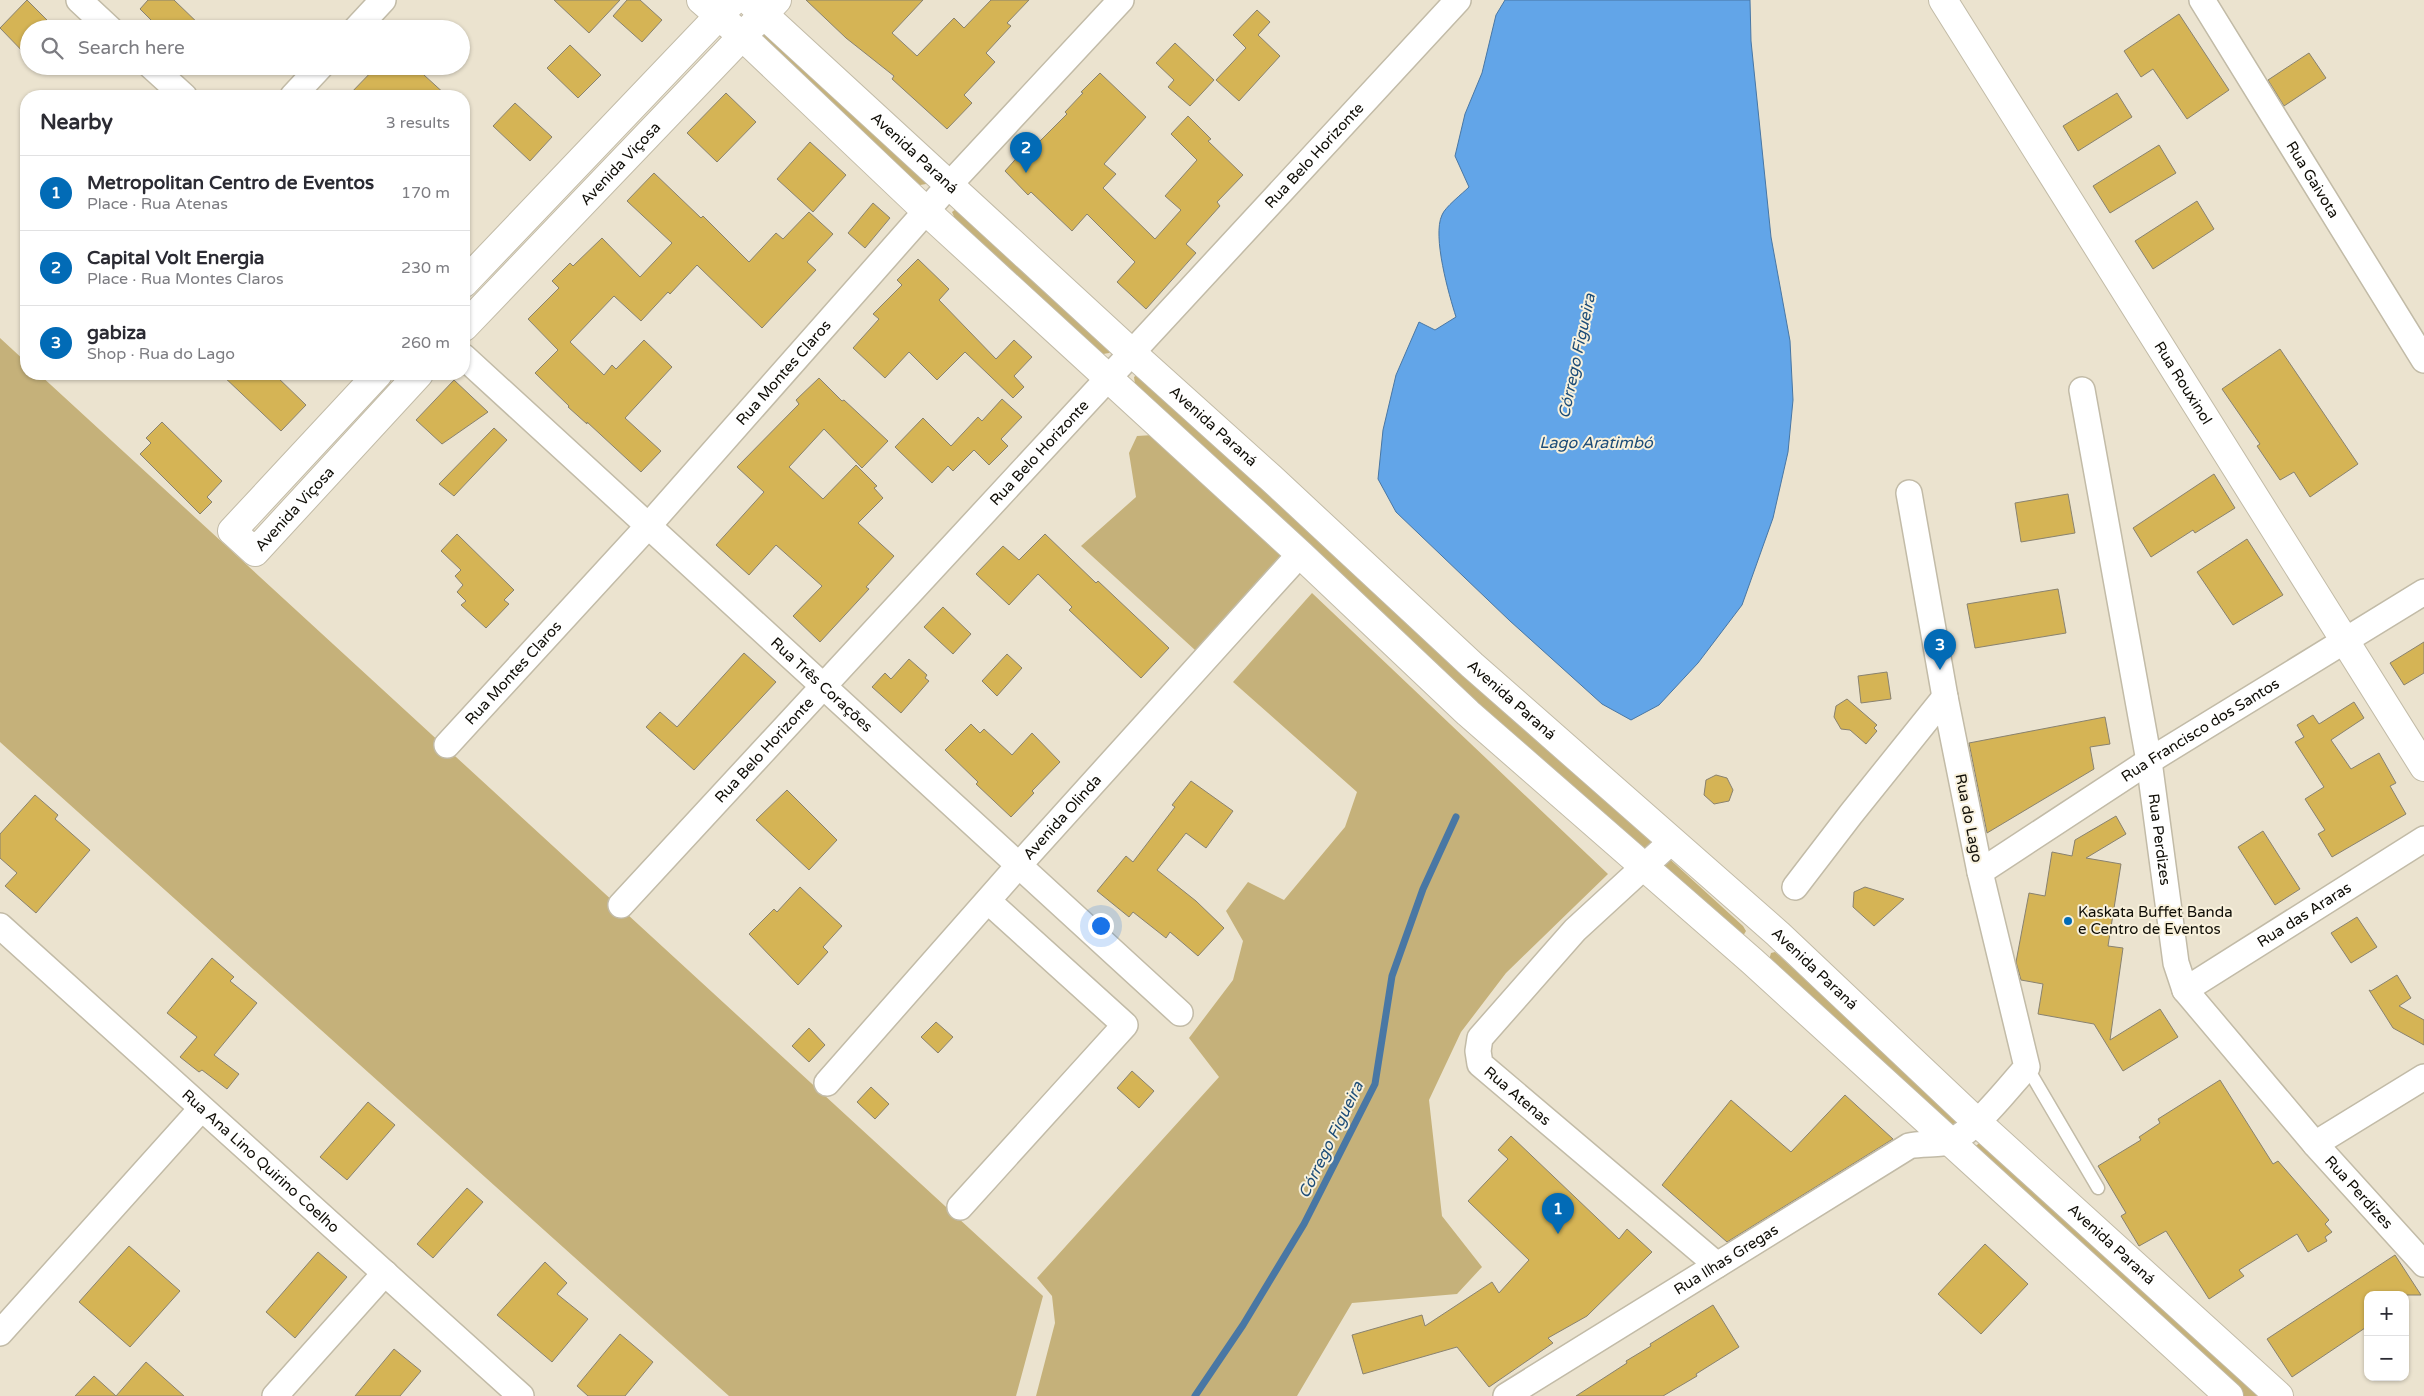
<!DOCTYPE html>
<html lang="en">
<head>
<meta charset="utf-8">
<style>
  body { margin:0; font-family:"Varela Round",sans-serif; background:#f7f7f7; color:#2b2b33 }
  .controls { position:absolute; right:15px; bottom:15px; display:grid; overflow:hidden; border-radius:10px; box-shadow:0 1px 4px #0004 }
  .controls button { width:45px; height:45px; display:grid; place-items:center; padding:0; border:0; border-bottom:1px solid #e1e1e2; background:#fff; color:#2b2b33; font:25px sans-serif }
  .you { position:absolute; left:1100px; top:925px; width:18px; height:18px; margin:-12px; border:4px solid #fff; border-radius:50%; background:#1a73e8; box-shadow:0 0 0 8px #1a73e833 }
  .badge { display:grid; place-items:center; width:32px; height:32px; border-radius:50%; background:#026bb6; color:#fff; font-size:16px; font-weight:700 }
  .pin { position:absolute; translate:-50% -41px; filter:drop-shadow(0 1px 2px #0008) }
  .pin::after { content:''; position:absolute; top:26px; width:18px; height:15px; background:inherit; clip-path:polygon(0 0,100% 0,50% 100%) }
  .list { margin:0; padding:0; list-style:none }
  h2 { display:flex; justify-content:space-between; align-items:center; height:65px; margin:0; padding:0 20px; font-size:21px }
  h2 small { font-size:16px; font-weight:400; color:#7c7c81 }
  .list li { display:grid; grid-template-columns:32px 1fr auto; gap:15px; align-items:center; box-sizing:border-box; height:75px; padding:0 20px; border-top:1px solid #e1e1e2 }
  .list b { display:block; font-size:19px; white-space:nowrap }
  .list p { margin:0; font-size:16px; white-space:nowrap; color:#7c7c81 }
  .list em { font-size:16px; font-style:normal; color:#7c7c81 }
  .icon { flex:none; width:28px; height:28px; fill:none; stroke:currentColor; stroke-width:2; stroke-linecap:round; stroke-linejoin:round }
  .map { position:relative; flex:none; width:2424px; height:1396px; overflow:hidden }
  .search { position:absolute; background:#fff; box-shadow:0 1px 4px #0004; left:20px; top:20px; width:450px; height:55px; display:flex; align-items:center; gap:12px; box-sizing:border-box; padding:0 18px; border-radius:28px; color:#7c7c81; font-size:19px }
  .panel { position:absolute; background:#fff; box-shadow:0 1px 4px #0004; left:20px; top:90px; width:450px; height:290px; border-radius:20px }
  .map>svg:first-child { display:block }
</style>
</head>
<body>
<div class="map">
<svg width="2424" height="1396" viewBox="0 0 2424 1396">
  <rect width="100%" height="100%" fill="#ebe3cf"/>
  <!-- green -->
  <path fill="#c5b17a" d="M 767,30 L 929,180 L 926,184 L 920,185 L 763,42 L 761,36 Z
    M 956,209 L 1113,349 L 1109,353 L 1103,354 L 955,219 L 952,212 Z
    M 0,338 L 26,362 L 26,374 L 39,374 L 1043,1296 L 1016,1396 L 729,1396 L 0,742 Z
    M 1138,374 L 1743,926 L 1746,931 L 1743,936 L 1737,937 L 1472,698 L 1135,384 L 1134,377 Z
    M 1153,435 L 1283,555 L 1195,650 L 1081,546 L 1136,497 L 1129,453 L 1137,436 Z
    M 1312,593 L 1608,874 L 1506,973 L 1461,1032 L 1429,1100 L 1442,1216 L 1482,1267 L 1457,1294 L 1352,1303 L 1297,1396 L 1036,1396 L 1055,1323 L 1052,1296 L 1037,1278 L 1219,1077 L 1189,1038 L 1233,980 L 1243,941 L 1226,911 L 1248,882 L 1284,900 L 1345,827 L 1357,792 L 1233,682 Z
    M 1775,952 L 1959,1120 L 1955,1130 L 1769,960 L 1771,953 Z
    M 1981,1142 L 1984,1144 L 2258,1396 L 2243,1396 L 1977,1153 L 1974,1147 Z"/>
  <!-- water -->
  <path fill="#62a5e8" stroke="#4977a4" d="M 1505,0 L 1750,0 L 1751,41 L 1771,237 L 1790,341 L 1793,400 L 1788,452 L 1773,518 L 1742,605 L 1698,663 L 1659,705 L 1631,720 L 1602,704 L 1510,621 L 1396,512 L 1378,479 L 1383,430 L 1396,375 L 1419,322 L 1435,330 L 1456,317 C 1449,295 1432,236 1442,215 C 1445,207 1462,194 1469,187 L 1455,156 L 1465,114 L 1482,73 L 1496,15 Z"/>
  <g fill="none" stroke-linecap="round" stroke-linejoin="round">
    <!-- stream -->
    <path stroke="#4977a4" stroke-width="7" d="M 1195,1396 L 1243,1325 L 1304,1224 L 1375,1084 L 1392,976 L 1423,889 L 1456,817"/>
  </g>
  <!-- building -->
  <path fill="#d5b455" stroke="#89826f" d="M 27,0 L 56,29 L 29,29 L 29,58 L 0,28 Z
    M 148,0 L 174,0 L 204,29 L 160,29 L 140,9 Z
    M 554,0 L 620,0 L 589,33 Z
    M 627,0 L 640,0 L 662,20 L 642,42 L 613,16 Z
    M 806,0 L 923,0 L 892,33 L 917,56 L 954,18 L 964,28 L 991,0 L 1029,0 L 1007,23 L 1011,26 L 986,53 L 995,62 L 964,95 L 972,103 L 947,129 L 892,79 L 894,76 L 846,38 Z
    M 1257,10 L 1270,22 L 1258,35 L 1280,56 L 1239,101 L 1216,80 L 1246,48 L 1233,35 Z
    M 2179,14 L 2229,90 L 2187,119 L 2153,69 L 2141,77 L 2124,51 Z
    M 1175,43 L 1214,80 L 1190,106 L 1168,87 L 1174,80 L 1156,63 Z
    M 570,45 L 601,75 L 578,98 L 547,68 Z
    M 2309,53 L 2326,78 L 2284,106 L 2268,80 Z
    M 377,66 L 433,66 L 424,75 L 447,96 L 348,96 Z
    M 1100,73 L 1146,117 L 1104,164 L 1116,174 L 1103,188 L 1155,239 L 1181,210 L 1165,196 L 1197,160 L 1171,134 L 1188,116 L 1211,139 L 1208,141 L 1243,175 L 1217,202 L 1220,206 L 1186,244 L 1196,253 L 1146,309 L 1117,282 L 1135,262 L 1087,214 L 1072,231 L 1031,192 L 1028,195 L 1005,171 L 1022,152 L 1025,156 L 1067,114 L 1065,112 L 1083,93 L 1081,92 Z
    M 726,93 L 756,122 L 717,162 L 687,133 Z
    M 2117,93 L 2132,117 L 2078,151 L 2063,126 Z
    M 515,103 L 552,137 L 530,161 L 493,126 Z
    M 810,142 L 846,175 L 813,212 L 777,179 Z
    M 2159,145 L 2176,173 L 2110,213 L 2093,186 Z
    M 654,173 L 701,218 L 703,216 L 749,262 L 776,233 L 783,239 L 809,212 L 833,234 L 807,262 L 816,270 L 762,328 L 697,265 L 670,294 L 668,292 L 641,321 L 614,296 L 570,342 L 604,375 L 612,365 L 616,369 L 644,340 L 672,367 L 625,418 L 661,451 L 641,472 L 587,422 L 587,424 L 568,407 L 569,406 L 535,373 L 558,350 L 528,319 L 559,288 L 552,281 L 570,263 L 573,266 L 602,238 L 640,277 L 672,243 L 627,201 Z
    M 2197,201 L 2214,229 L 2153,269 L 2135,241 Z
    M 873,203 L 890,218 L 865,248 L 848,233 Z
    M 918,259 L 949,289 L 939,300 L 996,359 L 1014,340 L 1032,357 L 1014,376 L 1024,387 L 1013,398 L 965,352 L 937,380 L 909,352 L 885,378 L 853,348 L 879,319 L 873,314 L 902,285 L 897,280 Z
    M 2280,349 L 2358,464 L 2310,497 L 2294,472 L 2280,480 L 2257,446 L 2260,444 L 2222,389 Z
    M 221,374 L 274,374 L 306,405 L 281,431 Z
    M 819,378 L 842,401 L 844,400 L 888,441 L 862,468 L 824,429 L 789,467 L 823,499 L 856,465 L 877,486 L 874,488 L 883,498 L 858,523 L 894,556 L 866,587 L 869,589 L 820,642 L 793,616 L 822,586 L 776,545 L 749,575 L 716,545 L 764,492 L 737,467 L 799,404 L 796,400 Z
    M 454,380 L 488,412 L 442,444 L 416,420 Z
    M 1002,399 L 1022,417 L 1001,439 L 1008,446 L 989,465 L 974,450 L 953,471 L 948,466 L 932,483 L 895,447 L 923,418 L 951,446 L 978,417 L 982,421 Z
    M 162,422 L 222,481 L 207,497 L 212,502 L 200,514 L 140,454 L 151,443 L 146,438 Z
    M 494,428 L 507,440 L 454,496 L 439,484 Z
    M 2214,474 L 2235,508 L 2195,533 L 2193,530 L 2151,557 L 2133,528 Z
    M 2068,494 L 2075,533 L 2021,542 L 2015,503 Z
    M 457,534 L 514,590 L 504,600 L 509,604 L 486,628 L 461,605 L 466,601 L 457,592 L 463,585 L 455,576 L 461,570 L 441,551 Z
    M 1045,534 L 1096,583 L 1098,581 L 1169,648 L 1141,678 L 1069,610 L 1072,607 L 1038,574 L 1009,605 L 976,574 L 1003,546 L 1019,560 Z
    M 2247,539 L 2283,595 L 2233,625 L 2197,572 Z
    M 2058,589 L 2066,633 L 1975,648 L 1967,604 Z
    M 943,607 L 971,634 L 953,654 L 924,627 Z
    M 2424,642 L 2424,673 L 2404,685 L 2390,663 Z
    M 744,653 L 776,682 L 694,770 L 646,727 L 660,712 L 677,727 Z
    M 1007,654 L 1022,668 L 997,696 L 982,681 Z
    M 909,659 L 927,675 L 925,678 L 929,681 L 901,713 L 872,687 L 885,673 L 891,679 Z
    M 1887,672 L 1891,699 L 1861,703 L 1858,676 Z
    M 1847,699 L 1877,725 L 1874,728 L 1877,731 L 1866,744 L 1850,730 L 1841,729 L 1834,717 L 1836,706 Z
    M 2354,702 L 2364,718 L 2331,740 L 2351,769 L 2379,753 L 2396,783 L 2390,786 L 2406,814 L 2332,857 L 2318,834 L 2325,830 L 2305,799 L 2324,787 L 2295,742 L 2304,737 L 2297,725 L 2313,715 L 2319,724 Z
    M 2105,717 L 2110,744 L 2090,747 L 2094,769 L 1987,833 L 1969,743 Z
    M 971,724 L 980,733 L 984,729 L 1012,755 L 1032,733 L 1060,762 L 1032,791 L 1034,793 L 1011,817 L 976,784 L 978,782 L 945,750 Z
    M 1716,775 L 1727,778 L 1733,790 L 1729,801 L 1714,804 L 1704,795 L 1706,780 Z
    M 1191,781 L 1233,811 L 1206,848 L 1186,833 L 1157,870 L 1196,901 L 1224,928 L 1198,956 L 1170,932 L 1166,938 L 1133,912 L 1129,917 L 1097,891 L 1126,856 L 1133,862 L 1175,807 L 1172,805 Z
    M 787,790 L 837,840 L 809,870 L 756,820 Z
    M 35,795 L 58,815 L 55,819 L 90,850 L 36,913 L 5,886 L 17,873 L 0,858 L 0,834 Z
    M 2116,816 L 2126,834 L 2086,858 L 2121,864 L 2108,946 L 2123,948 L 2110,1040 L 2160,1009 L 2178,1037 L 2123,1071 L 2094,1024 L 2038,1014 L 2043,984 L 2021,980 L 2016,962 L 2029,893 L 2045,896 L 2052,852 L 2072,856 L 2075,840 Z
    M 2263,831 L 2300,889 L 2275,905 L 2238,847 Z
    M 800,887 L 842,926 L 823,947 L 828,952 L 798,985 L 749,934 L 774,909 L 777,912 Z
    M 1865,887 L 1904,899 L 1874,926 L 1853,907 L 1854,892 Z
    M 2357,917 L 2377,947 L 2351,963 L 2331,933 Z
    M 212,958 L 234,977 L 230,981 L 257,1003 L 214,1055 L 239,1074 L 227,1089 L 202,1070 L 199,1072 L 180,1057 L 197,1037 L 167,1013 Z
    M 2397,975 L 2411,998 L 2399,1006 L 2424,1020 L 2424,1045 L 2393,1028 L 2369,990 L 2371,991 Z
    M 936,1022 L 953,1037 L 938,1053 L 921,1037 Z
    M 809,1028 L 825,1045 L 809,1062 L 792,1046 Z
    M 1132,1071 L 1154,1091 L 1139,1108 L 1117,1088 Z
    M 2220,1080 L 2273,1164 L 2278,1161 L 2329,1220 L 2325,1224 L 2332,1232 L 2325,1237 L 2327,1241 L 2308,1252 L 2297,1234 L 2239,1270 L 2244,1276 L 2209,1299 L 2166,1231 L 2139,1246 L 2121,1216 L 2126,1213 L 2098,1166 L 2141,1140 L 2139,1137 L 2160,1123 L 2158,1119 Z
    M 871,1087 L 889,1104 L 875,1119 L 857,1102 Z
    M 1845,1095 L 1893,1139 L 1727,1242 L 1662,1185 L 1731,1100 L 1791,1152 Z
    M 368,1102 L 395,1125 L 347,1180 L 320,1157 Z
    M 1511,1136 L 1619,1239 L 1627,1229 L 1652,1252 L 1587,1316 L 1548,1338 L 1553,1343 L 1489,1387 L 1457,1347 L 1363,1374 L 1352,1335 L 1422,1315 L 1425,1326 L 1492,1282 L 1499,1293 L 1529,1260 L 1468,1201 L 1508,1159 L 1498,1150 Z
    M 467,1188 L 483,1202 L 433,1258 L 417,1244 Z
    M 1985,1244 L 2028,1284 L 1981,1334 L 1938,1294 Z
    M 129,1246 L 180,1291 L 130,1347 L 79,1302 Z
    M 318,1252 L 347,1277 L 295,1338 L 266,1312 Z
    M 2395,1255 L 2421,1295 L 2368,1295 L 2368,1326 L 2292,1377 L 2267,1339 Z
    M 545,1262 L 567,1283 L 557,1294 L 588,1319 L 552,1362 L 497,1315 Z
    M 1713,1305 L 1739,1347 L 1696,1374 L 1697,1376 L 1663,1396 L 1576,1396 L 1627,1363 L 1626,1361 L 1651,1346 L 1650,1344 Z
    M 620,1334 L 653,1362 L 625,1396 L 588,1396 L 577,1386 Z
    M 394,1349 L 421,1371 L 400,1396 L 355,1396 Z
    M 146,1362 L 184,1396 L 75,1396 L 94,1376 L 116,1396 Z"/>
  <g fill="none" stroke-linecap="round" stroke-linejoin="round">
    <!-- lane casing -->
    <g stroke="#c2bba7" stroke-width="15">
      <path id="lane" d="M 2027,1067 L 2098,1188"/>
    </g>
    <!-- street casing -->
    <g stroke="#c2bba7" stroke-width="28">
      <g id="street">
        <path d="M 79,0 L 110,29"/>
        <path id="s1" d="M 2202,0 L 2424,360"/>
        <path d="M 356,29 L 383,0"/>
        <path d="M 151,66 L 184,96"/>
        <path d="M 293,96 L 321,66"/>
        <path id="s2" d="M 464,357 L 1180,1013"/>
        <path id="s3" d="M 2082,390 L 2149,761 L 2176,963 L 2185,990 L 2315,1144 L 2424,1264"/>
        <path id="s4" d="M 447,745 L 649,525 L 950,184 L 1121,0"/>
        <path id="s5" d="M 1672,841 L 1575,930 L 1480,1038 L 1478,1051 L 1480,1064 L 1717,1265"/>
        <path id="s6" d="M 1980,872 L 2149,761 L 2424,592"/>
        <path d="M 1795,887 L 1851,814 L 1945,697"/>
        <path id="s7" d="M 621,905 L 1458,0"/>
        <path id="s8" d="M 0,926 L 521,1396"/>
        <path id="s9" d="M 2185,990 L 2424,839"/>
        <path id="s10" d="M 827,1083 L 1019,865 L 1300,554"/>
        <path d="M 2315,1144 L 2424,1077"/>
        <path d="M 960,1207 L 1125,1025 L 988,901"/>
        <path d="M 0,1333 L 201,1109"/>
        <path d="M 275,1396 L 385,1273"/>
        <path id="s11" d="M 1506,1396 L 1909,1146 C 1920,1143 1944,1145 1951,1141 C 1976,1130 2008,1088 2027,1067 L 1980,872 L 1945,697 L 1909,493"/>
      </g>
    </g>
    <!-- secondary casing -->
    <g stroke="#c2bba7" stroke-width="30">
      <g id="secondary">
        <path d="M 701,0 L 743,37 L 926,211 L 1300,554 L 1468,713 L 1752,961 L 2229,1396"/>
        <path id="s12" d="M 748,0 L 1131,352 L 1271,478 L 1472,665 L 1778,934 L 1977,1122 L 2279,1396"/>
        <path id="s13" d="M 1943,0 L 2424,767"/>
        <path d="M 464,283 L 731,3"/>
        <path id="s14" d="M 464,327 L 777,0"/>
        <path id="s15" d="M 378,374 L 232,531 L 255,552 L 419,374"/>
      </g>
    </g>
    <!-- lane -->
    <use href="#lane" stroke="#fff" stroke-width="12"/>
    <!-- street -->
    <use href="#street" stroke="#fff" stroke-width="25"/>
    <!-- secondary -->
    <use href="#secondary" stroke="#fff" stroke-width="28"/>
  </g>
  <!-- markers -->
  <circle fill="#026bb6" stroke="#f8f1dc" stroke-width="2" cx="2068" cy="921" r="5"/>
  <g text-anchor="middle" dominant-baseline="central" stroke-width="4" stroke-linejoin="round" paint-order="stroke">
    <!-- street labels -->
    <g font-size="15" fill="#0f0d06" stroke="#f8f1dc">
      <text stroke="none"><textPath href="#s12" startOffset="226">Avenida Paraná</textPath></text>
      <text stroke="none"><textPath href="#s7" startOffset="1021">Rua Belo Horizonte</textPath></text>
      <text stroke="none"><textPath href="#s14" startOffset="226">Avenida Viçosa</textPath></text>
      <text stroke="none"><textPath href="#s1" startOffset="211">Rua Gaivota</textPath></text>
      <text stroke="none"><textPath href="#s4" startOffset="502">Rua Montes Claros</textPath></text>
      <text stroke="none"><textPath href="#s13" startOffset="452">Rua Rouxinol</textPath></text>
      <text stroke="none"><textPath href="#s12" startOffset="631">Avenida Paraná</textPath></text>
      <text stroke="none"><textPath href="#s7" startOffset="616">Rua Belo Horizonte</textPath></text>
      <text stroke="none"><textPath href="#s15" startOffset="304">Avenida Viçosa</textPath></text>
      <text stroke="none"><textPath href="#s4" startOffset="98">Rua Montes Claros</textPath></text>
      <text stroke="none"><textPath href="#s2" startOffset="485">Rua Três Corações</textPath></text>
      <text stroke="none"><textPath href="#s12" startOffset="1036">Avenida Paraná</textPath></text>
      <text stroke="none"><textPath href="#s6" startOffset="262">Rua Francisco dos Santos</textPath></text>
      <text stroke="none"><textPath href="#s7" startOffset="211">Rua Belo Horizonte</textPath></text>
      <text stroke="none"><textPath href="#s10" startOffset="355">Avenida Olinda</textPath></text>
      <text transform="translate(1969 818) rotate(79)">Rua do Lago</text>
      <text stroke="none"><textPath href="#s3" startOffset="456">Rua Perdizes</textPath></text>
      <text stroke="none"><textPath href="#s9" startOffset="141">Rua das Araras</textPath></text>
      <text stroke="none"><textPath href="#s12" startOffset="1441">Avenida Paraná</textPath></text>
      <text stroke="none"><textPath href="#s5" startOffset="351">Rua Atenas</textPath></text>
      <text stroke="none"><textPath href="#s8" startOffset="351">Rua Ana Lino Quirino Coelho</textPath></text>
      <text stroke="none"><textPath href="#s3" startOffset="876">Rua Perdizes</textPath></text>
      <text stroke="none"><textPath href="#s12" startOffset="1846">Avenida Paraná</textPath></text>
      <text stroke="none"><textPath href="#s11" startOffset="259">Rua Ilhas Gregas</textPath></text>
    </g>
    <!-- poi labels -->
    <g font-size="15" fill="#0f0d06" stroke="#f8f1dc" text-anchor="start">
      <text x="2078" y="912">Kaskata Buffet Banda<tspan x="2078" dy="17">e Centro de Eventos</tspan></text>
    </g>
    <!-- water labels -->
    <g font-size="16" font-style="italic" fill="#1c4c77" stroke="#f8f1dc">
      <text transform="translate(1577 356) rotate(-78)">Córrego Figueira</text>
      <text x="1596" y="443">Lago Aratimbó</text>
      <text transform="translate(1331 1140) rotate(-64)">Córrego Figueira</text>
    </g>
  </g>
</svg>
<div class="controls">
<button>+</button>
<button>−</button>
</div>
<div class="you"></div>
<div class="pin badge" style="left:1558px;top:1234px">1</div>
<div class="pin badge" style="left:1026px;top:173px">2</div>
<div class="pin badge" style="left:1940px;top:670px">3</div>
<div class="search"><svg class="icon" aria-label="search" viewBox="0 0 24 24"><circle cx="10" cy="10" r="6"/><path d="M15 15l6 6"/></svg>Search here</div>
<section class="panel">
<h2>Nearby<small>3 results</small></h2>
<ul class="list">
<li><span class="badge">1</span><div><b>Metropolitan Centro de Eventos</b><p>Place · Rua Atenas</p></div><em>170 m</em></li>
<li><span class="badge">2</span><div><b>Capital Volt Energia</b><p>Place · Rua Montes Claros</p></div><em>230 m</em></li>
<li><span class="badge">3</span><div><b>gabiza</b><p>Shop · Rua do Lago</p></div><em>260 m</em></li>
</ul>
</section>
</div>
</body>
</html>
